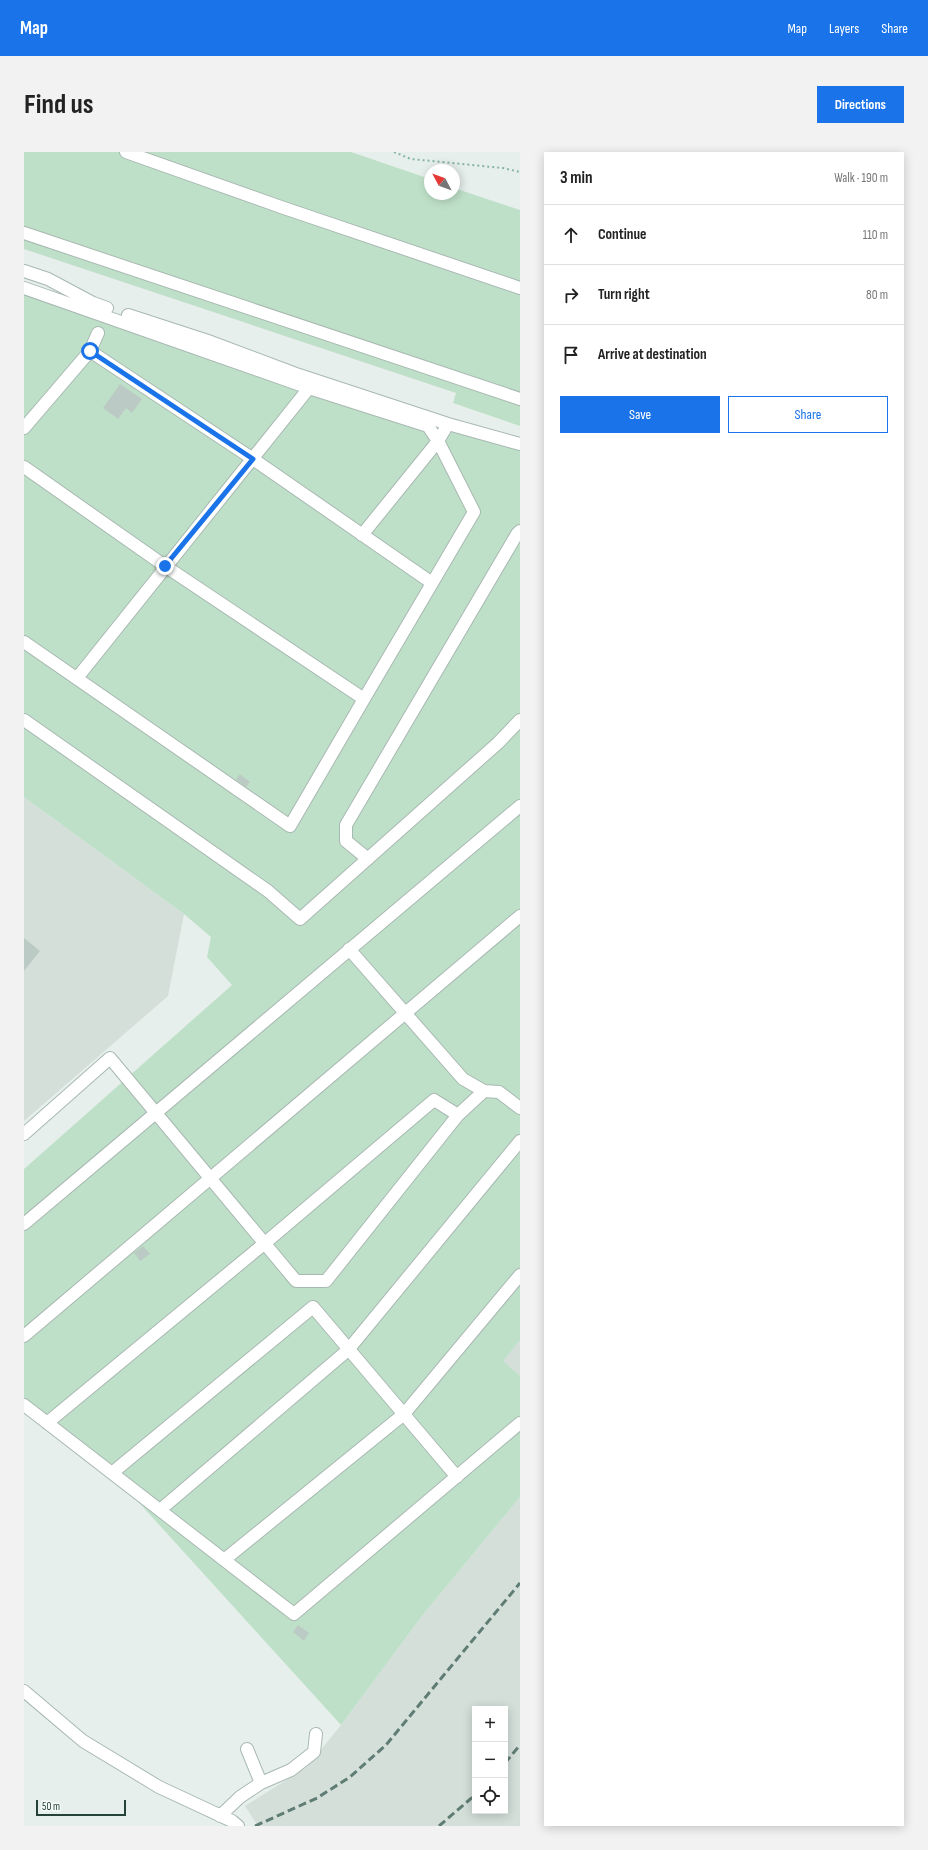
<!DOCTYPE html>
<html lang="en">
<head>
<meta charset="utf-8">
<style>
  body { margin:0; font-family:"Sofia Sans Condensed",sans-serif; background:#f2f2f2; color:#222 }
  .controls { position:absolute; right:12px; bottom:12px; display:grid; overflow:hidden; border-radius:0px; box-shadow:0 2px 10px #0003 }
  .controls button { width:36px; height:36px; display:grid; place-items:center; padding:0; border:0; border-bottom:1px solid #e0e0e0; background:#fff; color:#222; font:20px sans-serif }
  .compass { position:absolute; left:400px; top:12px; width:36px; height:36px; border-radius:50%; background:#fff; box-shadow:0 2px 10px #0003; rotate:311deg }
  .scale { position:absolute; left:12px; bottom:10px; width:90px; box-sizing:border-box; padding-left:4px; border:2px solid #24423a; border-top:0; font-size:11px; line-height:14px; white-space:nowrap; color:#24423a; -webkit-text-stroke:3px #f7fbf9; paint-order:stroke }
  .stop { position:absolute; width:12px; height:12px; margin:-9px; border:3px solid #1a73e8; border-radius:50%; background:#fff }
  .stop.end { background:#1a73e8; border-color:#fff; box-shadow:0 1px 4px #0008 }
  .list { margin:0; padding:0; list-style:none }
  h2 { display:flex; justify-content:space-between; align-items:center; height:52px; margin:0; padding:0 16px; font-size:17px }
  h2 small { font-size:13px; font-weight:400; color:#767676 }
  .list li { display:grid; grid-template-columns:26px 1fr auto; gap:12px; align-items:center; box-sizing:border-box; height:60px; padding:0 16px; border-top:1px solid #e0e0e0 }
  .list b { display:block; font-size:15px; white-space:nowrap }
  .list em { font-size:13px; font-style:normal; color:#767676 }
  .actions { display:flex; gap:8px; padding:12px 16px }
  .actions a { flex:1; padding:9px 0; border:1px solid #1a73e8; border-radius:0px; text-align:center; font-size:14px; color:#1a73e8 }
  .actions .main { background:#1a73e8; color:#fff }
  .icon { flex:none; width:22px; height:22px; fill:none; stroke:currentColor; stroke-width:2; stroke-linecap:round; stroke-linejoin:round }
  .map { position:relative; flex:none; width:496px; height:1674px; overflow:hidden; border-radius:0px }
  header { display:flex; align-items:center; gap:24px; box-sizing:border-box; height:56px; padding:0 20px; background:#1a73e8; color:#fff }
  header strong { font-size:19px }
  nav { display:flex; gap:22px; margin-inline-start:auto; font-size:14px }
  .intro { display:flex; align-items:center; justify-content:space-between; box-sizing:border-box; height:96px; padding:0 24px }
  h1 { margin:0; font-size:28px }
  .button { padding:10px 18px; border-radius:0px; background:#1a73e8; color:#fff; font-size:14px; font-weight:700 }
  main { display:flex; gap:24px; padding:0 24px }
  aside { flex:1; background:#fff; border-radius:0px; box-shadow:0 2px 10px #0003 }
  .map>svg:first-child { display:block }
</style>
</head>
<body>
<header>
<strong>Map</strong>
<nav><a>Map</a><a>Layers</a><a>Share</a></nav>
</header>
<div class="intro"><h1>Find us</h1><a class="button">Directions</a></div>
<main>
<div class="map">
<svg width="496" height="1674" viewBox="0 0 496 1674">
  <rect width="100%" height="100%" fill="#e6efeb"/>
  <!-- built -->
  <path fill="#d4dfda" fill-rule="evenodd" d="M 0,645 L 160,762 L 144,844 L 0,969 Z
    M 496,1188 L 496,1224 L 478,1209 Z
    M 496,1345 L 496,1674 L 234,1674 L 221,1654 L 283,1615 L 317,1573 L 398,1464 ZM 451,1557 L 481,1557 L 481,1659 L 451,1659 Z"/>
  <!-- green -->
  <path fill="#bfe0c8" d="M 0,0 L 327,0 L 406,27 L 406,42 L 430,42 L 430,36 L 496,58 L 496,274 L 429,251 L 432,241 L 0,97 Z
    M 0,131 L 496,297 L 496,1188 L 479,1209 L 496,1224 L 496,1345 L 398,1464 L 317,1573 L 109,1344 L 0,1259 L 0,1017 L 208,833 L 183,805 L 187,785 L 160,762 L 0,645 Z"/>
  <!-- building -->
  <path fill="#bbcac4" d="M 96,232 L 118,247 L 108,261 L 102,256 L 94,267 L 79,256 Z
    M 216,622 L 226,630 L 222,635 L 212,627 Z
    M 0,786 L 16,799 L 0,819 Z
    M 119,1094 L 126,1102 L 116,1109 L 110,1101 Z
    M 274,1473 L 285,1481 L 280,1489 L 269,1480 Z"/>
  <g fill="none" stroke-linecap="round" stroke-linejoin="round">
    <!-- minor casing -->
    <g stroke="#a8b8b2" stroke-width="14">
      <path id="minor" d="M 102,0 L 257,55 L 496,136
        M 0,81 L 496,247
        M 0,119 L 24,127 L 69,151 L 83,156
        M 0,136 L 285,236 L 404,274 L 414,289 L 338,383
        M 104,163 L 187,190 L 275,223 L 424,272 L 496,292
        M 66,199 L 229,307 L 408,431
        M 0,276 L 66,199 L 74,181
        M 0,315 L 141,414 L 340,547 L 450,360 L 414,289 L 424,272
        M 0,490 L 266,674 L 340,547
        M 53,526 L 285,236
        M 0,568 L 244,739 L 276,767 L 474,591 L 496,568
        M 344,707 L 322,689 L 322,673 L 493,382 L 496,379
        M 325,797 L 439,927 L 460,939
        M 0,982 L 86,906 L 272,1129 L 302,1129 L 434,963 L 460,939 L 475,940 L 496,956
        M 0,1072 L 496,654
        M 0,1184 L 496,764
        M 0,1253 L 270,1462 L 496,1271
        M 23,1271 L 241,1091 L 410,948 L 434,963
        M 88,1321 L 289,1155 L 433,1325
        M 136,1358 L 324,1198 L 496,989
        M 200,1408 L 380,1262 L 496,1123
        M 0,1539 L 59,1589 L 135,1635 L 208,1669 L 214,1674
        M 223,1597 L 237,1631
        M 196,1664 L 216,1645 L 237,1631 L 267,1618 L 290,1600 L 292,1582"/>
    </g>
    <!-- path -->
    <path stroke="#86b3a5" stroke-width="2" stroke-dasharray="2 3" stroke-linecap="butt" d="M 370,0 L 387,7 L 479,16 L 496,20"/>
    <!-- minor -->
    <use href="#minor" stroke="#fff" stroke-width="12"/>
    <!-- rail -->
    <path stroke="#5f7d75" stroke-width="3" stroke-dasharray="8 4" stroke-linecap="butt" d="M 481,1611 L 496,1593
      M 231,1674 L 293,1646 L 326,1625 L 362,1593 L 496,1431
      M 415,1674 L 451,1643"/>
  </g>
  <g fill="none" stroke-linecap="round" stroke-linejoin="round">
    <!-- route -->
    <path stroke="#1a73e8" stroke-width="5" d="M 66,199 L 229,307 L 141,414"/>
  </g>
</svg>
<div class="controls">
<button>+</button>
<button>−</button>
<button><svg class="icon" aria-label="locate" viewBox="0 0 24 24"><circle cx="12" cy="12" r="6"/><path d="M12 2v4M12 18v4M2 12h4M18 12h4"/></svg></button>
</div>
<svg class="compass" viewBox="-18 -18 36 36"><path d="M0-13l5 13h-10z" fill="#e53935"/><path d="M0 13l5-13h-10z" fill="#767676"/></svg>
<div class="scale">50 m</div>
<div class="stop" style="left:66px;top:199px"></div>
<div class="stop end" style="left:141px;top:414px"></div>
</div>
<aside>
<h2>3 min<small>Walk · 190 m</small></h2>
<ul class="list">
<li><svg class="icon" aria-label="ahead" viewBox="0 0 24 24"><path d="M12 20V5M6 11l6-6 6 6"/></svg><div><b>Continue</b></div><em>110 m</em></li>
<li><svg class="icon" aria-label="right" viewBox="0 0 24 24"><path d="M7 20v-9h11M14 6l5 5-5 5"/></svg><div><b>Turn right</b></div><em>80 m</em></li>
<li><svg class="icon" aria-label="arrive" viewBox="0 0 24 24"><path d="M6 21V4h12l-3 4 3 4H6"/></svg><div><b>Arrive at destination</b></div></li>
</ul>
<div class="actions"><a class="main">Save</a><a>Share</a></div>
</aside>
</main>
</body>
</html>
